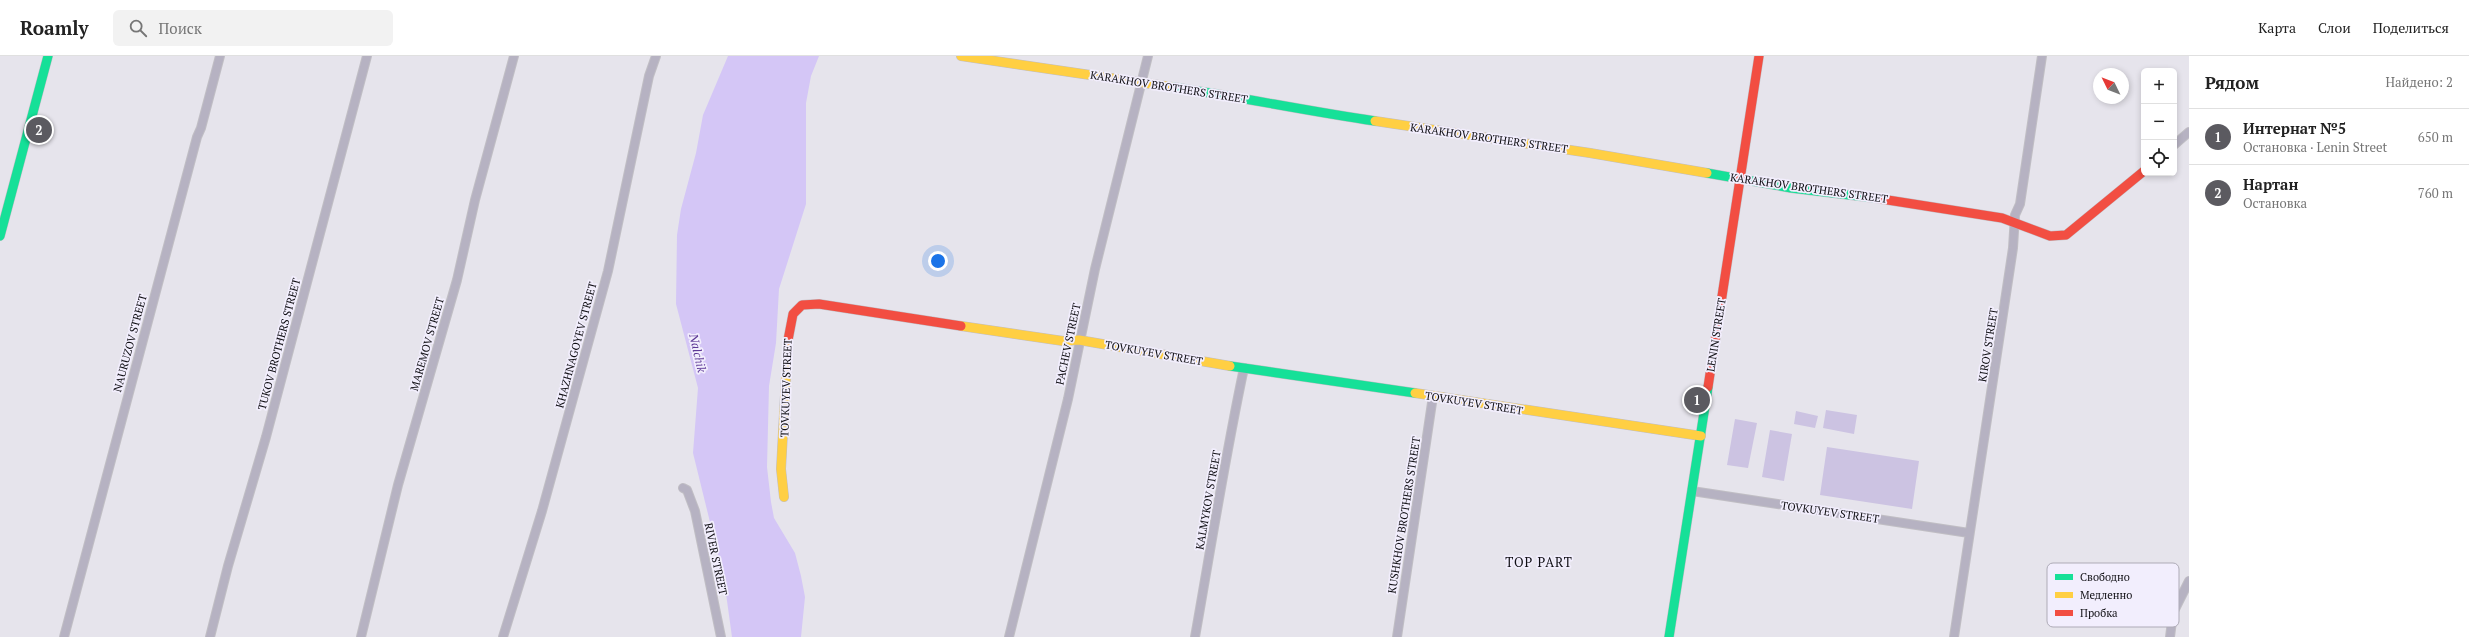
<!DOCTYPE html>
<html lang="ru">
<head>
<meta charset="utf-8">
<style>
  body { margin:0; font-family:"PT Serif",serif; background:#f2f2f2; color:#222 }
  .controls { position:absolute; right:12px; top:12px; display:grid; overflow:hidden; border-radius:6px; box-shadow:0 2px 6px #0003 }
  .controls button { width:36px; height:36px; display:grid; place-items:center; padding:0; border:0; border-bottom:1px solid #e0e0e0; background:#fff; color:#222; font:20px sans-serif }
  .compass { position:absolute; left:2093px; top:12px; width:36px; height:36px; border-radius:50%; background:#fff; box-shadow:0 2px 6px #0003; rotate:313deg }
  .you { position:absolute; left:938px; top:205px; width:14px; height:14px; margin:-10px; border:3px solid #fff; border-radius:50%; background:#1a73e8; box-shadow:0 0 0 6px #1a73e833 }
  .badge { display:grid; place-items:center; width:26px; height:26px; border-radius:50%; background:#5b5a60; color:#fff; font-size:13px; font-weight:700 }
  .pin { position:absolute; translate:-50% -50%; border:2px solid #fff; box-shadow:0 1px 4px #0006 }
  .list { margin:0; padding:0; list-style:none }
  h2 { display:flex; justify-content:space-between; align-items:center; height:52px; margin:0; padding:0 16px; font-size:17px }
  h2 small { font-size:13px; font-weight:400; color:#767676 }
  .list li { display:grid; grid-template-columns:26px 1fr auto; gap:12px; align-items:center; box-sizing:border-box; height:56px; padding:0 16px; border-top:1px solid #e0e0e0 }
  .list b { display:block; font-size:15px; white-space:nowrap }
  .list p { margin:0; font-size:13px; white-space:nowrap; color:#767676 }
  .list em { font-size:13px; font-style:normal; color:#767676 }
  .icon { flex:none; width:22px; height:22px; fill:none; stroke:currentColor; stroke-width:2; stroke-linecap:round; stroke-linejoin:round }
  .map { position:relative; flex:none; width:2189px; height:581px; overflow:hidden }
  header { display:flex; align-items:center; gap:24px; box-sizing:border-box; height:56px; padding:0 20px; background:#fff; border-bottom:1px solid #e0e0e0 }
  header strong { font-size:19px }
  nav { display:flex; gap:22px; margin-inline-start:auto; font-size:14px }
  .search { width:280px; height:36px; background:#f2f2f2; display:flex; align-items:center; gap:10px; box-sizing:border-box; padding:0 14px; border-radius:6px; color:#767676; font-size:15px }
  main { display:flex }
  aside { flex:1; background:#fff }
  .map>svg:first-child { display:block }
</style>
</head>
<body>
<header>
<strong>Roamly</strong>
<div class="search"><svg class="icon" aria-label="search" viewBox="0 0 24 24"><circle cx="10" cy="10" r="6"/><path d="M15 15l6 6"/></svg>Поиск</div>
<nav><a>Карта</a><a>Слои</a><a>Поделиться</a></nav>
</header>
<main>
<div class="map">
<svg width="2189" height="581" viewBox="0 0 2189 581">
  <rect width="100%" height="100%" fill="#e6e4ec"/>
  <!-- green -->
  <path fill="#ccc3e2" d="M 1826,354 L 1857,359 L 1854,378 L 1823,372 Z
    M 1796,355 L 1818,360 L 1815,372 L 1794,368 Z
    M 1735,363 L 1757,367 L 1748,412 L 1727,409 Z
    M 1770,374 L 1792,378 L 1784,425 L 1762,421 Z
    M 1827,391 L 1919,405 L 1912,453 L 1820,439 Z"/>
  <!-- water -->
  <path fill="#d4c6f6" d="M 728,0 L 819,0 L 811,20 L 806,47 L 806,148 L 779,233 L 776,287 L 769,330 L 767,411 L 771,446 L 774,462 L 795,497 L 801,520 L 805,541 L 801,581 L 732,581 L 724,523 L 693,397 L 698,332 L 676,248 L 677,179 L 681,153 L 696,97 L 703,59 Z"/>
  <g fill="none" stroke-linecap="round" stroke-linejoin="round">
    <!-- street casing -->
    <g stroke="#c0bec4" stroke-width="10">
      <path id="street" d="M 2174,89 L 2189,76
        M 683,432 L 687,434 L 695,455 L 721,581
        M 1692,435 L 1969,477
        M 64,581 L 197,81 L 201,72 L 220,0
        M 210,581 L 228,510 L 266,381 L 367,0
        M 361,581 L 398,429 L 457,224 L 475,144 L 514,0
        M 503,581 L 542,455 L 608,215 L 649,20 L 656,0
        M 1009,581 L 1068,343 L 1095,213 L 1148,0
        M 1195,581 C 1211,491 1225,401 1244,312
        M 1397,581 L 1433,340
        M 1954,581 L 2013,192 L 2015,159 L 2020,148 L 2042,0
        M 2170,581 L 2173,557 L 2189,525"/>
    </g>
    <!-- fast casing -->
    <g stroke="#c0bec4" stroke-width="10">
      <path id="fast" d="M 1172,31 C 1240,41 1307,55 1375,65
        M 1707,117 L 1791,132 L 1875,142
        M 0,180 L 48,0
        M 1230,310 L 1415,337
        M 1669,581 L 1708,331"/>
    </g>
    <!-- slow casing -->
    <g stroke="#c0bec4" stroke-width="10">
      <path id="slow" d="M 961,0 L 1172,31
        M 1375,65 L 1590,97 L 1707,117
        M 961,270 L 1063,285 L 1079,284 L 1230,310
        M 1415,337 L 1701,380
        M 784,441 L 781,413 L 788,284"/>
    </g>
    <!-- jam casing -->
    <g stroke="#c0bec4" stroke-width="10">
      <path id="jam" d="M 1875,142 L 2002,162 L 2050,180 L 2066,179 L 2144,115
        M 788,284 L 793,258 L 802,249 L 819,248 L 961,270
        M 1708,331 L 1759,0"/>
    </g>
    <!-- street -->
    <use href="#street" stroke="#b6b2c2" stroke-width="8"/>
    <!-- fast -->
    <use href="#fast" stroke="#16e098" stroke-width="9"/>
    <!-- slow -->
    <use href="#slow" stroke="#ffcf43" stroke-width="9"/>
    <!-- jam -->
    <use href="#jam" stroke="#f24e42" stroke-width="9"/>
  </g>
  <g text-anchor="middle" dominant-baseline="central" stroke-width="3.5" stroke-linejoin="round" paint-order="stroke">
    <!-- street labels -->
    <g font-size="11" fill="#100f14" stroke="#f2eefd">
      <text transform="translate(1169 31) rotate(9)">KARAKHOV BROTHERS STREET</text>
      <text transform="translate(1489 82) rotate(8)">KARAKHOV BROTHERS STREET</text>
      <text transform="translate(1809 132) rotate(8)">KARAKHOV BROTHERS STREET</text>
      <text transform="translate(1716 279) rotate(-81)">LENIN STREET</text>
      <text transform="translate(130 287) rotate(-75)">NAURUZOV STREET</text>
      <text transform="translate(279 288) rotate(-75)">TUKOV BROTHERS STREET</text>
      <text transform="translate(427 288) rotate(-74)">MAREMOV STREET</text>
      <text transform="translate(1068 288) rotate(-78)">PACHEV STREET</text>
      <text transform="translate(576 289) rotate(-75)">KHAZHNAGOYEV STREET</text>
      <text transform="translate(1988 289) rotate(-81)">KIROV STREET</text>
      <text transform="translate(1154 297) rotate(10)">TOVKUYEV STREET</text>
      <text transform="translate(786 332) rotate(-88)">TOVKUYEV STREET</text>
      <text transform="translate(1474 347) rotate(9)">TOVKUYEV STREET</text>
      <text transform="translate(1208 444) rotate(-80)">KALMYKOV STREET</text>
      <text transform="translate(1830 456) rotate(8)">TOVKUYEV STREET</text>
      <text transform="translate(1404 459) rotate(-81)">KUSHKHOV BROTHERS STREET</text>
      <text transform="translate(716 503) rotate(78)">RIVER STREET</text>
    </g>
    <!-- water labels -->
    <g font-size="12" font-style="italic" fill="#5d3896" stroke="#f2eefd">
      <text transform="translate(698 297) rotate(77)">Nalchik</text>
    </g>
    <!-- quarter labels -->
    <g font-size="13" letter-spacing="1" fill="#100f14" stroke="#f2eefd">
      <text x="1539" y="506">TOP PART</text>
    </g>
  </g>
  <!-- legend -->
  <rect x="2047" y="507" width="132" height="64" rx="6" fill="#f2eefd" stroke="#aeabb7" stroke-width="1"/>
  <rect x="2055" y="518" width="18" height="6" fill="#16e098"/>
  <rect x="2055" y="536" width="18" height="6" fill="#ffcf43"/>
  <rect x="2055" y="554" width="18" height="6" fill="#f24e42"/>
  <g font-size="11" fill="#100f14">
    <text x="2080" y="525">Свободно</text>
    <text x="2080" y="543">Медленно</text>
    <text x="2080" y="561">Пробка</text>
  </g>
</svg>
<div class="controls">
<button>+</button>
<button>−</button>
<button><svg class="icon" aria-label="locate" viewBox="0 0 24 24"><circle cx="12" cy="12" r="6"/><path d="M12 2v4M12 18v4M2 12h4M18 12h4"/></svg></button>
</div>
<svg class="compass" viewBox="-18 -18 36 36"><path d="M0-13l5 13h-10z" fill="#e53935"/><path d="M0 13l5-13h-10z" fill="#767676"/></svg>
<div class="you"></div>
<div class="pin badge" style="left:1697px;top:344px">1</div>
<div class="pin badge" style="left:39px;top:74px">2</div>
</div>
<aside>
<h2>Рядом<small>Найдено: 2</small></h2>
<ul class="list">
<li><span class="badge">1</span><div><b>Интернат №5</b><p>Остановка · Lenin Street</p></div><em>650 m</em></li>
<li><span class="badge">2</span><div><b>Нартан</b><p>Остановка</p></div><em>760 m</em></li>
</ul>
</aside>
</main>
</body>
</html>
